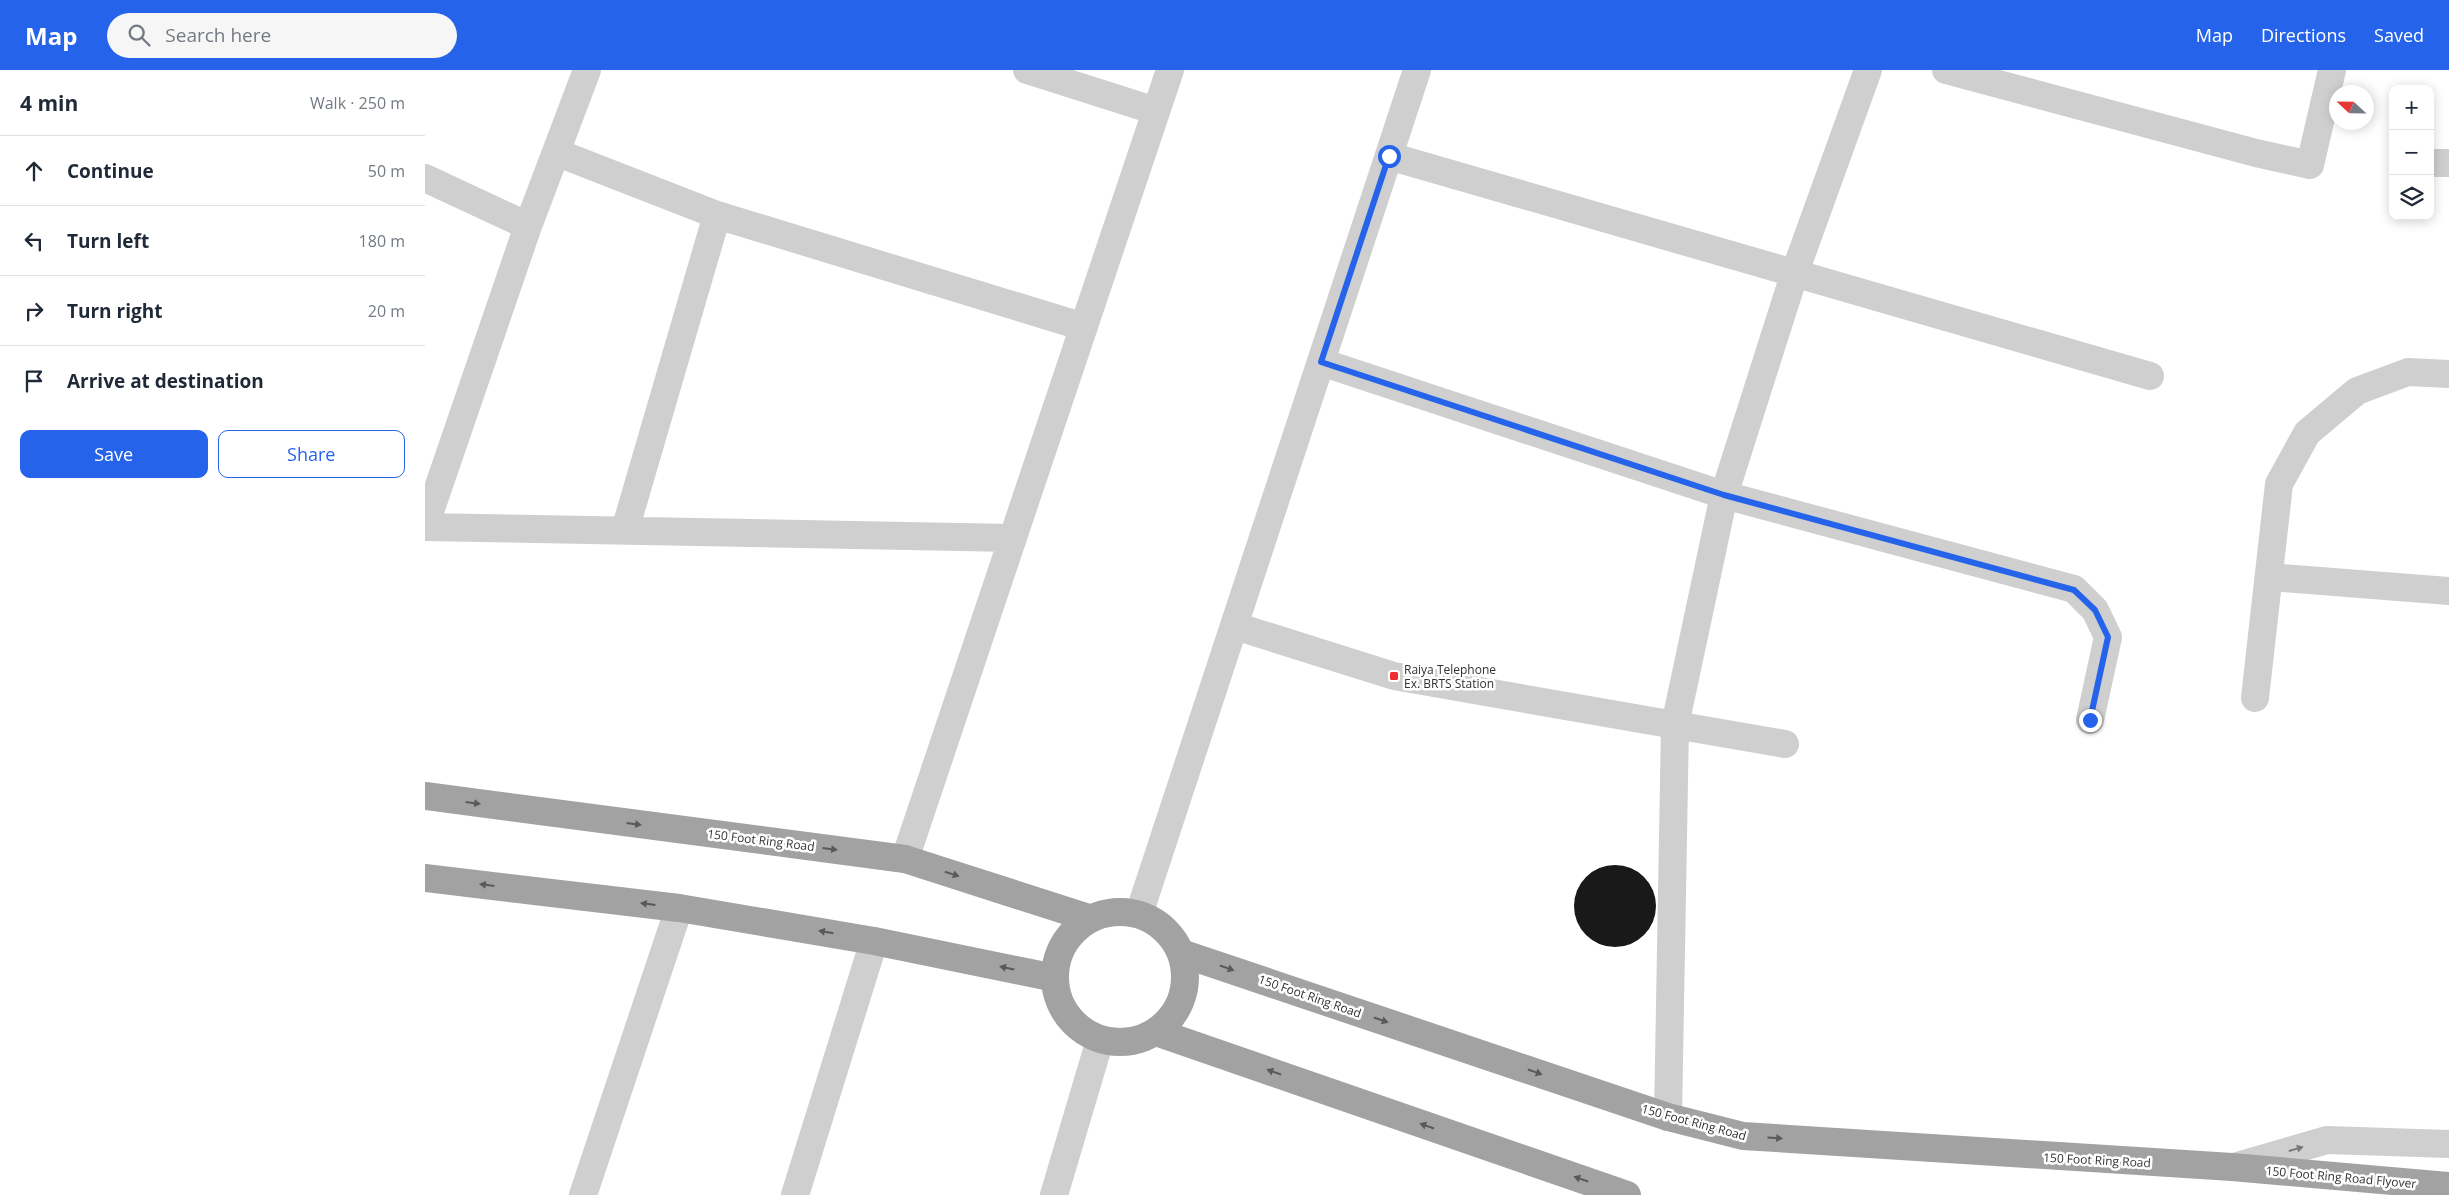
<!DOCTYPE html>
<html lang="en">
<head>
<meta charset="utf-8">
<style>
  body { margin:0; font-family:"Open Sans",sans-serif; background:#f6f6f7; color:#1f2937 }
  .controls { position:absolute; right:15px; top:15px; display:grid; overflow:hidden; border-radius:10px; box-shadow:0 2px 12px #0003 }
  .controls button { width:45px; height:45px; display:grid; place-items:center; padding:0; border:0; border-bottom:1px solid #e0e1e3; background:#fff; color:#1f2937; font:25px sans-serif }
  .compass { position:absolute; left:1904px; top:15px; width:45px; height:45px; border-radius:50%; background:#fff; box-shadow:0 2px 12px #0003; rotate:292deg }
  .stop { position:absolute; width:15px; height:15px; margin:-11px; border:4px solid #2563eb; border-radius:50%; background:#fff }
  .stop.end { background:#2563eb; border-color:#fff; box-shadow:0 1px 5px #0008 }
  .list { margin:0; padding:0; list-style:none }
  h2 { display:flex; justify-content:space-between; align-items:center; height:65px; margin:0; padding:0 20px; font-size:21px }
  h2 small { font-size:16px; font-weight:400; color:#747a83 }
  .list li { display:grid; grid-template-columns:32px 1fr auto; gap:15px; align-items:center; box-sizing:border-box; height:70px; padding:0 20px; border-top:1px solid #e0e1e3 }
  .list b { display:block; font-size:19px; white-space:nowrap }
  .list em { font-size:16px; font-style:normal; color:#747a83 }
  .actions { display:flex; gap:10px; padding:15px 20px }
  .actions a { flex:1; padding:11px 0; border:1px solid #2563eb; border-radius:10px; text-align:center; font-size:18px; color:#2563eb }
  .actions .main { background:#2563eb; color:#fff }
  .icon { flex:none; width:28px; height:28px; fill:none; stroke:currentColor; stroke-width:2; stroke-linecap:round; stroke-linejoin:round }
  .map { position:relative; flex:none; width:2024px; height:1125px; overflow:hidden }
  header { display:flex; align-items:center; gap:30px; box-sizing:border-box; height:70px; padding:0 25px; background:#2563eb; color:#fff }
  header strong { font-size:24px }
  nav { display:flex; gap:28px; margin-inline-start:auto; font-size:18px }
  .search { width:350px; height:45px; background:#f6f6f7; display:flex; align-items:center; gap:12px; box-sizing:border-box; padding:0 18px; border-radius:28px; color:#747a83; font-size:19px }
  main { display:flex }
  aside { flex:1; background:#fff }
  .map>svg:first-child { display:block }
</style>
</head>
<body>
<header>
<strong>Map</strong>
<div class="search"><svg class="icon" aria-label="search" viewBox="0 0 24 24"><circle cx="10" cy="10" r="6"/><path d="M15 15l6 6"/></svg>Search here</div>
<nav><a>Map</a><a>Directions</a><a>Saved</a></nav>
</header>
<main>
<aside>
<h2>4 min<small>Walk · 250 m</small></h2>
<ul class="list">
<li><svg class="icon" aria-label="ahead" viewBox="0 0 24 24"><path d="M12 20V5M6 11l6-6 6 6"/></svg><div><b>Continue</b></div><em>50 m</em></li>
<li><svg class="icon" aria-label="left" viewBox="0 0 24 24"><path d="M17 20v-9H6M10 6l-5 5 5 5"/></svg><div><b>Turn left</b></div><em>180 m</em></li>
<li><svg class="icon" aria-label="right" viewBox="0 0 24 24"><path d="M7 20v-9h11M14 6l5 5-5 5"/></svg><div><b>Turn right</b></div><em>20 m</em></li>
<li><svg class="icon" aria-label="arrive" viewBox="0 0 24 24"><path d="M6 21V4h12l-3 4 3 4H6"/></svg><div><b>Arrive at destination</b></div></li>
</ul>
<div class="actions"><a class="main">Save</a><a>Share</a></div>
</aside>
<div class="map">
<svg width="2024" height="1125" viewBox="0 0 2024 1125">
  <rect width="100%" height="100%" fill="#fff"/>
  <!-- building -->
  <path fill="#191919" d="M1149 836a41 41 0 1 1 82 0a41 41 0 1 1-82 0Z"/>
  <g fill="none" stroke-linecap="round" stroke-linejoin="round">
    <!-- minor -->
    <path stroke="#cfcfcf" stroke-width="28" d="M 602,0 L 731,41
      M 1521,0 L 1831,83 L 1885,95 L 1907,0
      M 133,83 L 292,145 L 200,460
      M 964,86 L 1725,306
      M 2011,93 L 2024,93
      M 0,108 L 103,156 L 0,456
      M 292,145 L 659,257
      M 103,156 L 162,0
      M 896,292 L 1299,425 L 1649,519 L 1670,540 L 1683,567 L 1665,650
      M 0,457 L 588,468
      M 1844,507 L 2024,521
      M 810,556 L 969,606 L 1250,655 L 1299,425 L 1370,202 L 1443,0
      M 1830,628 L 1854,414 L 1882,363 L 1932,321 L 1983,302 L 2024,304
      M 480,789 L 745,0
      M 714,844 L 992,0
      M 1243,1047 L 1250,655 L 1360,674
      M 158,1125 L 254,838
      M 370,1125 L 449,871"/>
    <!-- tertiary -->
    <path stroke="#cfcfcf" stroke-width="28" d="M 1809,1097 L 1902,1070 L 2024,1074
      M 629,1125 L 675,970"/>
    <!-- trunk -->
    <path stroke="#a2a2a2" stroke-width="28" d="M 0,726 L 480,789 L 664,848
      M 0,808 L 254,838 L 449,871 L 630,908
      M630 907a65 65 0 1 1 130 0a65 65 0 1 1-130 0Z
      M 756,883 L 1243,1047 L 1318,1066 L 1807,1097 L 2024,1116
      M 731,962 L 1202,1125"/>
  </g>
  <!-- one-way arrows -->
  <defs><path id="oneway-solid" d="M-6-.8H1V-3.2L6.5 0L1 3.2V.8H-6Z" transform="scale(1.25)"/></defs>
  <g fill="#595959">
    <use href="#oneway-solid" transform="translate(48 733) rotate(7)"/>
    <use href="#oneway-solid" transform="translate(209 754) rotate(7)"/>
    <use href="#oneway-solid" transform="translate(405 779) rotate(7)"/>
    <use href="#oneway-solid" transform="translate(527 804) rotate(18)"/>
    <use href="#oneway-solid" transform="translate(62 815) rotate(-173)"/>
    <use href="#oneway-solid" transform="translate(223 834) rotate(-173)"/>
    <use href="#oneway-solid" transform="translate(401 862) rotate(-170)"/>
    <use href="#oneway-solid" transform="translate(582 898) rotate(-168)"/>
    <use href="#oneway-solid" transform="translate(802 898) rotate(19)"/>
    <use href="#oneway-solid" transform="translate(956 950) rotate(19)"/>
    <use href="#oneway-solid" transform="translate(849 1002) rotate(-161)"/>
    <use href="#oneway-solid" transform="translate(1110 1002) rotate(19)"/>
    <use href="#oneway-solid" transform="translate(1002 1056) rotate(-161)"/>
    <use href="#oneway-solid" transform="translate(1350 1068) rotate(4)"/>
    <use href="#oneway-solid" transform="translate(1156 1109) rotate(-161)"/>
  </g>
  <use fill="#797979" href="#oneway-solid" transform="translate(1871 1079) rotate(-16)"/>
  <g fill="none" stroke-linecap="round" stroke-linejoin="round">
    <!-- route -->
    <path stroke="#2563eb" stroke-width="6" d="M 964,86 L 896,292 L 1299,425 L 1649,520 L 1670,540 L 1683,567 L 1665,650"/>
  </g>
  <!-- markers -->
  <rect fill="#ef302e" stroke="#fff" stroke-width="2" x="964" y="601" width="10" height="10" rx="2.5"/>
  <g text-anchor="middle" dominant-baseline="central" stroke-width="5" stroke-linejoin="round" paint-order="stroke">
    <!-- poi labels -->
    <g font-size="12" fill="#323232" stroke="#fff" text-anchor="start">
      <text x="979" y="599">Raiya Telephone<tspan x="979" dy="14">Ex. BRTS Station</tspan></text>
    </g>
    <!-- street labels -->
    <g font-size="12" fill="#323232" stroke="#fff">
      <text transform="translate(336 770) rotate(7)">150 Foot Ring Road</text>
      <text transform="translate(885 926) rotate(19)">150 Foot Ring Road</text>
      <text transform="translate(1269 1052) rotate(15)">150 Foot Ring Road</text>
      <text transform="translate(1672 1090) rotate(3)">150 Foot Ring Road</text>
      <text transform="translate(1916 1107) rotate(5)">150 Foot Ring Road Flyover</text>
    </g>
  </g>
</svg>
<div class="controls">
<button>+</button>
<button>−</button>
<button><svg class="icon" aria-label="layers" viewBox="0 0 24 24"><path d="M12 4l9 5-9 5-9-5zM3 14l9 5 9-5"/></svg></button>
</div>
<svg class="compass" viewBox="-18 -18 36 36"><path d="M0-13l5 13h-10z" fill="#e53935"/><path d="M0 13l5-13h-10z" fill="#747a83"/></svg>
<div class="stop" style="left:964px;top:86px"></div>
<div class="stop end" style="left:1665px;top:650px"></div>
</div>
</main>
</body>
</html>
